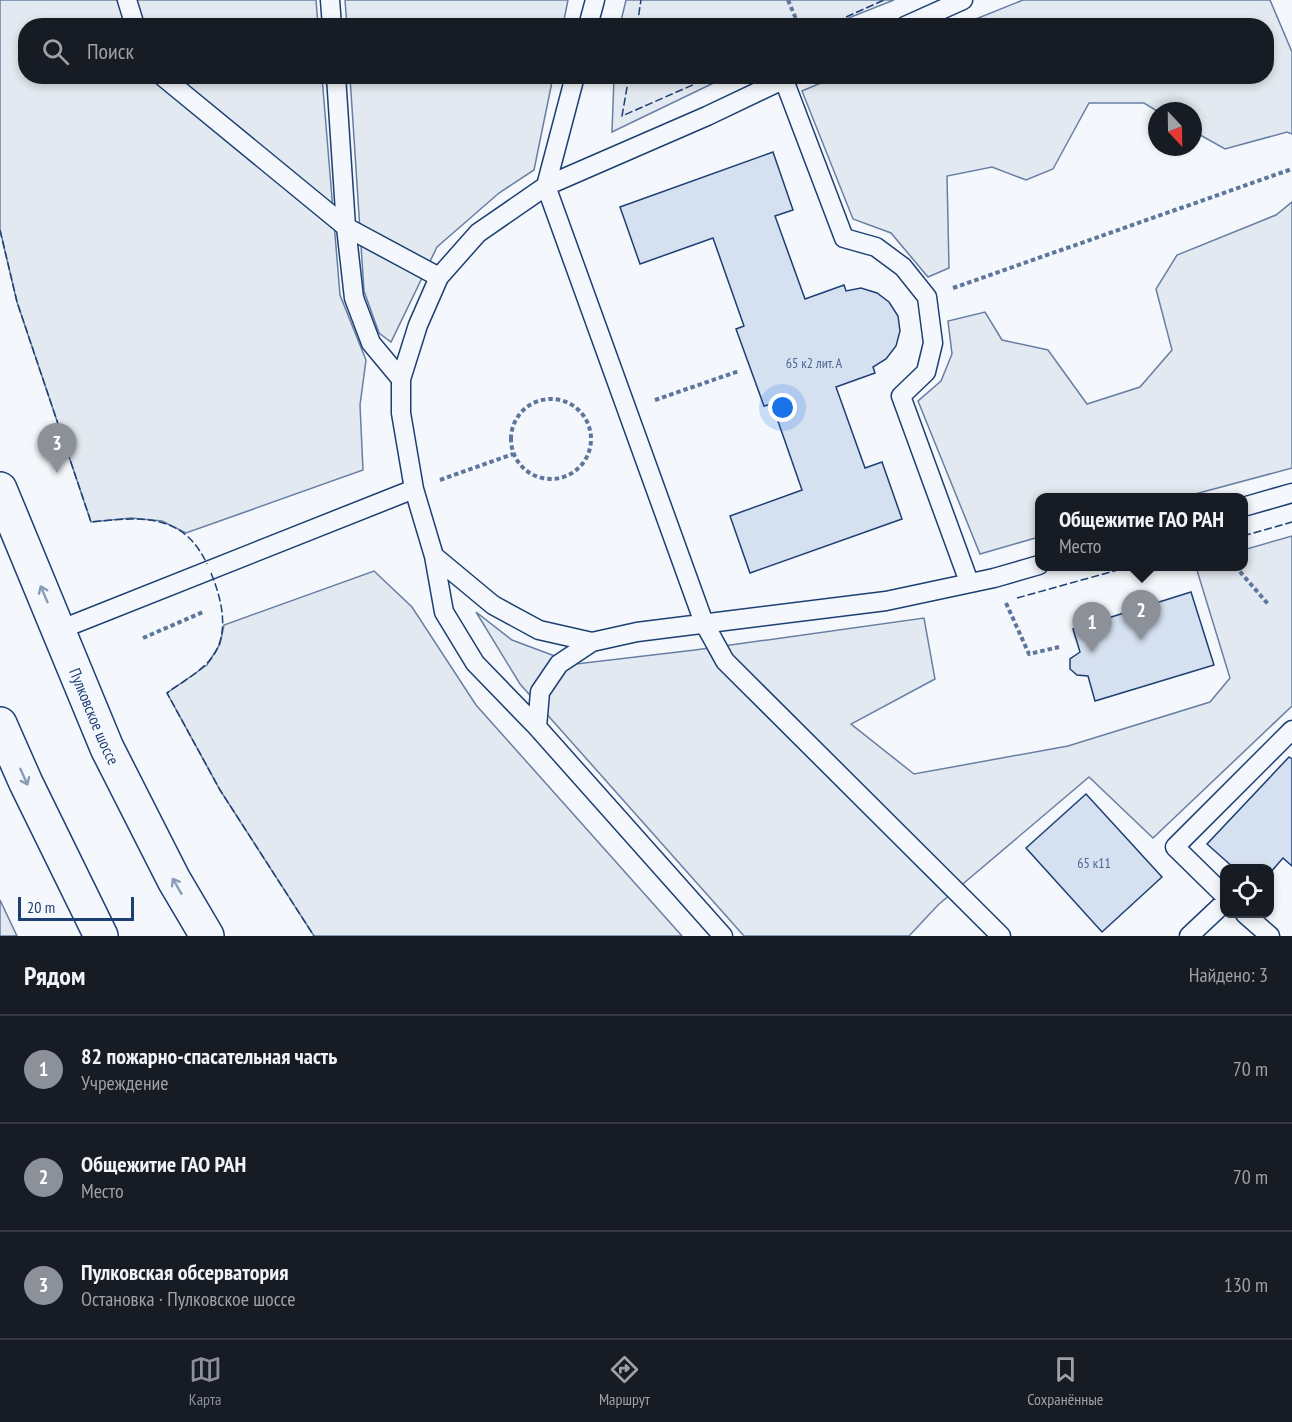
<!DOCTYPE html>
<html lang="ru">
<head>
<meta charset="utf-8">
<style>
  body { margin:0; font-family:"PT Sans Narrow",sans-serif; background:#242831; color:#f1f3f6 }
  .controls { position:absolute; right:18px; bottom:18px; display:grid; overflow:hidden; border-radius:12px; box-shadow:0 3px 9px #0003 }
  .controls button { width:54px; height:54px; display:grid; place-items:center; padding:0; border:0; border-bottom:2px solid #363941; background:#171b24; color:#f1f3f6; font:30px sans-serif }
  .compass { position:absolute; left:1148px; top:102px; width:54px; height:54px; border-radius:50%; background:#171b24; box-shadow:0 3px 9px #0003; rotate:158deg }
  .scale { position:absolute; left:18px; bottom:15px; width:116px; box-sizing:border-box; padding-left:6px; border:3px solid #1d3f73; border-top:0; font-size:16px; line-height:21px; white-space:nowrap; color:#1d3f73; -webkit-text-stroke:4px #f4f7fb; paint-order:stroke }
  .you { position:absolute; left:783px; top:408px; width:21px; height:21px; margin:-15px; border:4px solid #fff; border-radius:50%; background:#1a73e8; box-shadow:0 0 0 9px #1a73e833 }
  .badge { display:grid; place-items:center; width:39px; height:39px; border-radius:50%; background:#8c9099; color:#fff; font-size:20px; font-weight:700 }
  .pin { position:absolute; translate:-50% -50px; filter:drop-shadow(0 2px 3px #0008) }
  .pin::after { content:''; position:absolute; top:32px; width:21px; height:18px; background:inherit; clip-path:polygon(0 0,100% 0,50% 100%) }
  .popup { position:absolute; left:1035px; top:493px; width:213px; height:78px; box-sizing:border-box; display:grid; place-content:center; border-radius:12px; background:#171b24; filter:drop-shadow(0 2px 4px #0005); font-size:20px; white-space:nowrap; color:#9ea1a6 }
  .popup b { font-size:22px; color:#f1f3f6 }
  .popup::after { content:''; position:absolute; left:50%; top:100%; margin-left:-12px; border:12px solid transparent; border-top-color:#171b24 }
  .list { margin:0; padding:0; list-style:none }
  h2 { display:flex; justify-content:space-between; align-items:center; height:78px; margin:0; padding:0 24px; font-size:26px }
  h2 small { font-size:20px; font-weight:400; color:#9ea1a6 }
  .list li { display:grid; grid-template-columns:39px 1fr auto; gap:18px; align-items:center; box-sizing:border-box; height:108px; padding:0 24px; border-top:2px solid #363941 }
  .list b { display:block; font-size:22px; white-space:nowrap }
  .list p { margin:0; font-size:20px; white-space:nowrap; color:#9ea1a6 }
  .list em { font-size:20px; font-style:normal; color:#9ea1a6 }
  .icon { flex:none; width:33px; height:33px; fill:none; stroke:currentColor; stroke-width:2; stroke-linecap:round; stroke-linejoin:round }
  .map { position:relative; flex:none; width:1292px; height:936px; overflow:hidden }
  .search { position:absolute; background:#171b24; box-shadow:0 3px 9px #0003; left:18px; right:18px; top:18px; height:66px; display:flex; align-items:center; gap:15px; box-sizing:border-box; padding:0 21px; border-radius:24px; color:#9ea1a6; font-size:22px }
  .sheet { height:402px; background:#171b24 }
  nav { display:flex; justify-content:space-around; align-items:center; box-sizing:border-box; height:84px; border-top:2px solid #363941; background:#171b24; font-size:16px; color:#9ea1a6 }
  nav a { display:grid; justify-items:center; gap:3px }
  nav .on { color:#8c9099 }
  .map>svg:first-child { display:block }
</style>
</head>
<body>
<div class="map">
<svg width="1292" height="936" viewBox="0 0 1292 936">
  <rect width="100%" height="100%" fill="#f4f7fb"/>
  <!-- green -->
  <path fill="#e3e9f0" stroke="#687fa3" stroke-width="1.5" d="M 0,0 L 316,0 L 318,25 L 26,26 L 26,76 L 322,77 L 340,295 L 366,360 L 360,405 L 363,470 L 186,533 L 162,521 L 131,518 L 91,522 L 17,302 L 0,230 Z
    M 345,0 L 568,0 L 563,25 L 347,26 Z
    M 626,0 L 894,0 L 831,25 L 620,25 Z
    M 1023,0 L 1270,0 L 1292,52 L 1292,134 L 1287,132 L 1225,149 L 1193,131 L 1193,111 L 1157,111 L 1144,103 L 1089,103 L 1053,169 L 1026,180 L 992,167 L 947,176 L 949,268 L 928,277 L 891,233 L 853,219 L 802,91 L 837,76 L 1266,76 L 1266,26 L 961,25 Z
    M 350,77 L 553,77 L 534,170 L 499,193 L 437,247 L 391,342 L 379,333 L 364,291 Z
    M 614,77 L 614,76 L 726,77 L 612,132 Z
    M 1292,202 L 1292,468 L 1184,497 L 1039,498 L 1039,537 L 980,554 L 918,401 L 941,381 L 952,354 L 948,321 L 985,312 L 1002,340 L 1048,350 L 1087,404 L 1140,387 L 1172,350 L 1156,289 L 1177,255 L 1276,215 Z
    M 1292,536 L 1292,706 L 1153,838 L 1089,777 L 938,905 L 909,936 L 744,936 L 520,684 L 476,612 L 512,640 L 576,664 L 695,650 L 924,618 L 935,679 L 851,724 L 914,774 L 1068,746 L 1210,702 L 1230,678 L 1196,567 L 1243,566 L 1243,550 Z
    M 374,571 L 412,607 L 476,705 L 682,936 L 314,936 L 220,790 L 167,693 L 207,665 L 220,644 L 224,625 Z"/>
  <!-- parking -->
  <path fill="#e3e8f0" stroke="#687fa3" stroke-width="1.5" d="M 0,900 L 17,936 L 0,936 Z"/>
  <!-- building -->
  <path fill="#d5e0f0" stroke="#1d3f73" stroke-width="1.5" d="M 773,152 L 793,210 L 775,216 L 805,299 L 844,285 L 846,291 L 861,288 L 877,293 L 889,302 L 898,316 L 900,331 L 896,346 L 886,359 L 873,367 L 875,373 L 836,387 L 865,468 L 882,462 L 902,519 L 750,573 L 730,516 L 802,490 L 772,404 L 764,406 L 736,329 L 744,326 L 713,238 L 640,264 L 620,207 Z
    M 1191,592 L 1214,665 L 1095,701 L 1088,676 L 1077,675 L 1070,669 L 1070,659 L 1080,652 L 1073,629 Z
    M 1289,757 L 1292,759 L 1292,866 L 1283,858 L 1270,873 L 1270,868 L 1234,868 L 1207,844 Z
    M 1086,794 L 1162,877 L 1102,932 L 1026,848 Z"/>
  <g fill="none" stroke-linecap="round" stroke-linejoin="round">
    <!-- lane casing -->
    <g stroke="#1d3f73" stroke-width="21">
      <path id="lane" d="M 127,0 L 135,26
        M 330,0 L 332,26
        M 588,26 L 595,0
        M 905,26 L 963,0
        M 162,76 L 346,227 L 439,277
        M 336,76 L 346,227 L 354,298 L 371,343 L 401,379
        M 575,76 L 546,186 L 704,623 L 725,661 L 1001,936
        M 791,76 L 707,116 L 546,186 L 478,233 L 439,277 L 418,325 L 401,379 L 401,413 L 414,489 L 434,556 L 493,605 L 539,630 L 592,642 L 637,632 L 886,601 L 994,578 L 1039,565
        M 784,80 L 844,238 L 876,247 L 903,267 L 927,297 L 933,343 L 926,372 L 901,396 L 969,582
        M 1243,507 L 1292,493
        M 434,556 L 444,612 L 475,663 L 537,727 L 723,936
        M 59,630 L 414,489
        M 537,727 L 540,692 L 559,664 L 592,642
        M 1224,895 L 1175,847 L 1292,730
        M 1245,914 L 1270,936
        M 1189,936 L 1224,903"/>
    </g>
    <!-- highway casing -->
    <g stroke="#1d3f73" stroke-width="36">
      <g id="highway">
        <path id="s1" d="M 0,489 L 107,748 L 174,880 L 207,936"/>
        <path d="M 0,724 L 26,783 L 101,936"/>
      </g>
    </g>
    <!-- path -->
    <path stroke="#5e769c" stroke-width="4" stroke-dasharray="4.5 3" stroke-linecap="butt" d="M 788,0 L 799,26
      M 953,288 L 1292,169
      M511 439a40 40 0 1 1 80 0a40 40 0 1 1-80 0Z
      M 655,400 L 739,371
      M 440,480 L 513,454
      M 1235,566 L 1268,604
      M 1006,603 L 1029,654 L 1059,647
      M 143,638 L 203,612"/>
    <!-- lane -->
    <use href="#lane" stroke="#f4f7fb" stroke-width="18"/>
    <!-- highway -->
    <use href="#highway" stroke="#f4f7fb" stroke-width="33"/>
    <!-- fence -->
    <path stroke="#1d3f73" stroke-width="1.5" stroke-dasharray="8 3" stroke-linecap="butt" d="M 637,26 L 641,0
      M 826,26 L 884,0
      M 629,76 L 622,116 L 713,76
      M 0,230 L 17,302 L 91,522 C 140,517 183,512 207,564
      M 1243,536 L 1292,522
      M 211,573 C 223,602 232,641 205,665 C 194,676 179,684 167,693 L 220,790 L 314,936
      M 1017,598 L 1132,566"/>
  </g>
  <!-- one-way arrows -->
  <defs><path id="oneway-shaft" d="M-6 0H5M1.5-3L5.5 0L1.5 3" fill="none" stroke-width="1.6" stroke-linecap="round" stroke-linejoin="round" transform="scale(1.5)"/></defs>
  <g stroke="#889bb7">
    <use href="#oneway-shaft" transform="translate(44 594) rotate(-113)"/>
    <use href="#oneway-shaft" transform="translate(24 777) rotate(66)"/>
    <use href="#oneway-shaft" transform="translate(177 886) rotate(-120)"/>
  </g>
  <g text-anchor="middle" dominant-baseline="central" stroke-width="4.5" stroke-linejoin="round" paint-order="stroke">
    <!-- number labels -->
    <g font-size="14" fill="#4b6792">
      <text x="814" y="363">65 к2 лит. А</text>
      <text x="1094" y="863">65 к11</text>
    </g>
    <!-- street labels -->
    <g font-size="16" fill="#1d3f73" stroke="#f4f7fb">
      <text stroke="none"><textPath href="#s1" startOffset="246">Пулковское шоссе</textPath></text>
    </g>
  </g>
</svg>
<div class="controls">
<button><svg class="icon" aria-label="locate" viewBox="0 0 24 24"><circle cx="12" cy="12" r="6"/><path d="M12 2v4M12 18v4M2 12h4M18 12h4"/></svg></button>
</div>
<svg class="compass" viewBox="-18 -18 36 36"><path d="M0-13l5 13h-10z" fill="#e53935"/><path d="M0 13l5-13h-10z" fill="#9ea1a6"/></svg>
<div class="scale">20 m</div>
<div class="you"></div>
<div class="pin badge" style="left:1092px;top:652px">1</div>
<div class="pin badge" style="left:1141px;top:640px">2</div>
<div class="popup"><b>Общежитие ГАО РАН</b>Место</div>
<div class="pin badge" style="left:57px;top:473px">3</div>
<div class="search"><svg class="icon" aria-label="search" viewBox="0 0 24 24"><circle cx="10" cy="10" r="6"/><path d="M15 15l6 6"/></svg>Поиск</div>
</div>
<section class="sheet">
<h2>Рядом<small>Найдено: 3</small></h2>
<ul class="list">
<li><span class="badge">1</span><div><b>82 пожарно-спасательная часть</b><p>Учреждение</p></div><em>70 m</em></li>
<li><span class="badge">2</span><div><b>Общежитие ГАО РАН</b><p>Место</p></div><em>70 m</em></li>
<li><span class="badge">3</span><div><b>Пулковская обсерватория</b><p>Остановка · Пулковское шоссе</p></div><em>130 m</em></li>
</ul>
</section>
<nav>
<a class="on"><svg class="icon" aria-label="map" viewBox="0 0 24 24"><path d="M3 6l6-2 6 2 6-2v14l-6 2-6-2-6 2zM9 4v14M15 6v14"/></svg>Карта</a>
<a><svg class="icon" aria-label="directions" viewBox="0 0 24 24"><path d="M12 3l9 9-9 9-9-9zM9 14v-3h6M13 9l2 2-2 2"/></svg>Маршрут</a>
<a><svg class="icon" aria-label="saved" viewBox="0 0 24 24"><path d="M7 4h10v16l-5-4-5 4z"/></svg>Сохранённые</a>
</nav>
</body>
</html>
